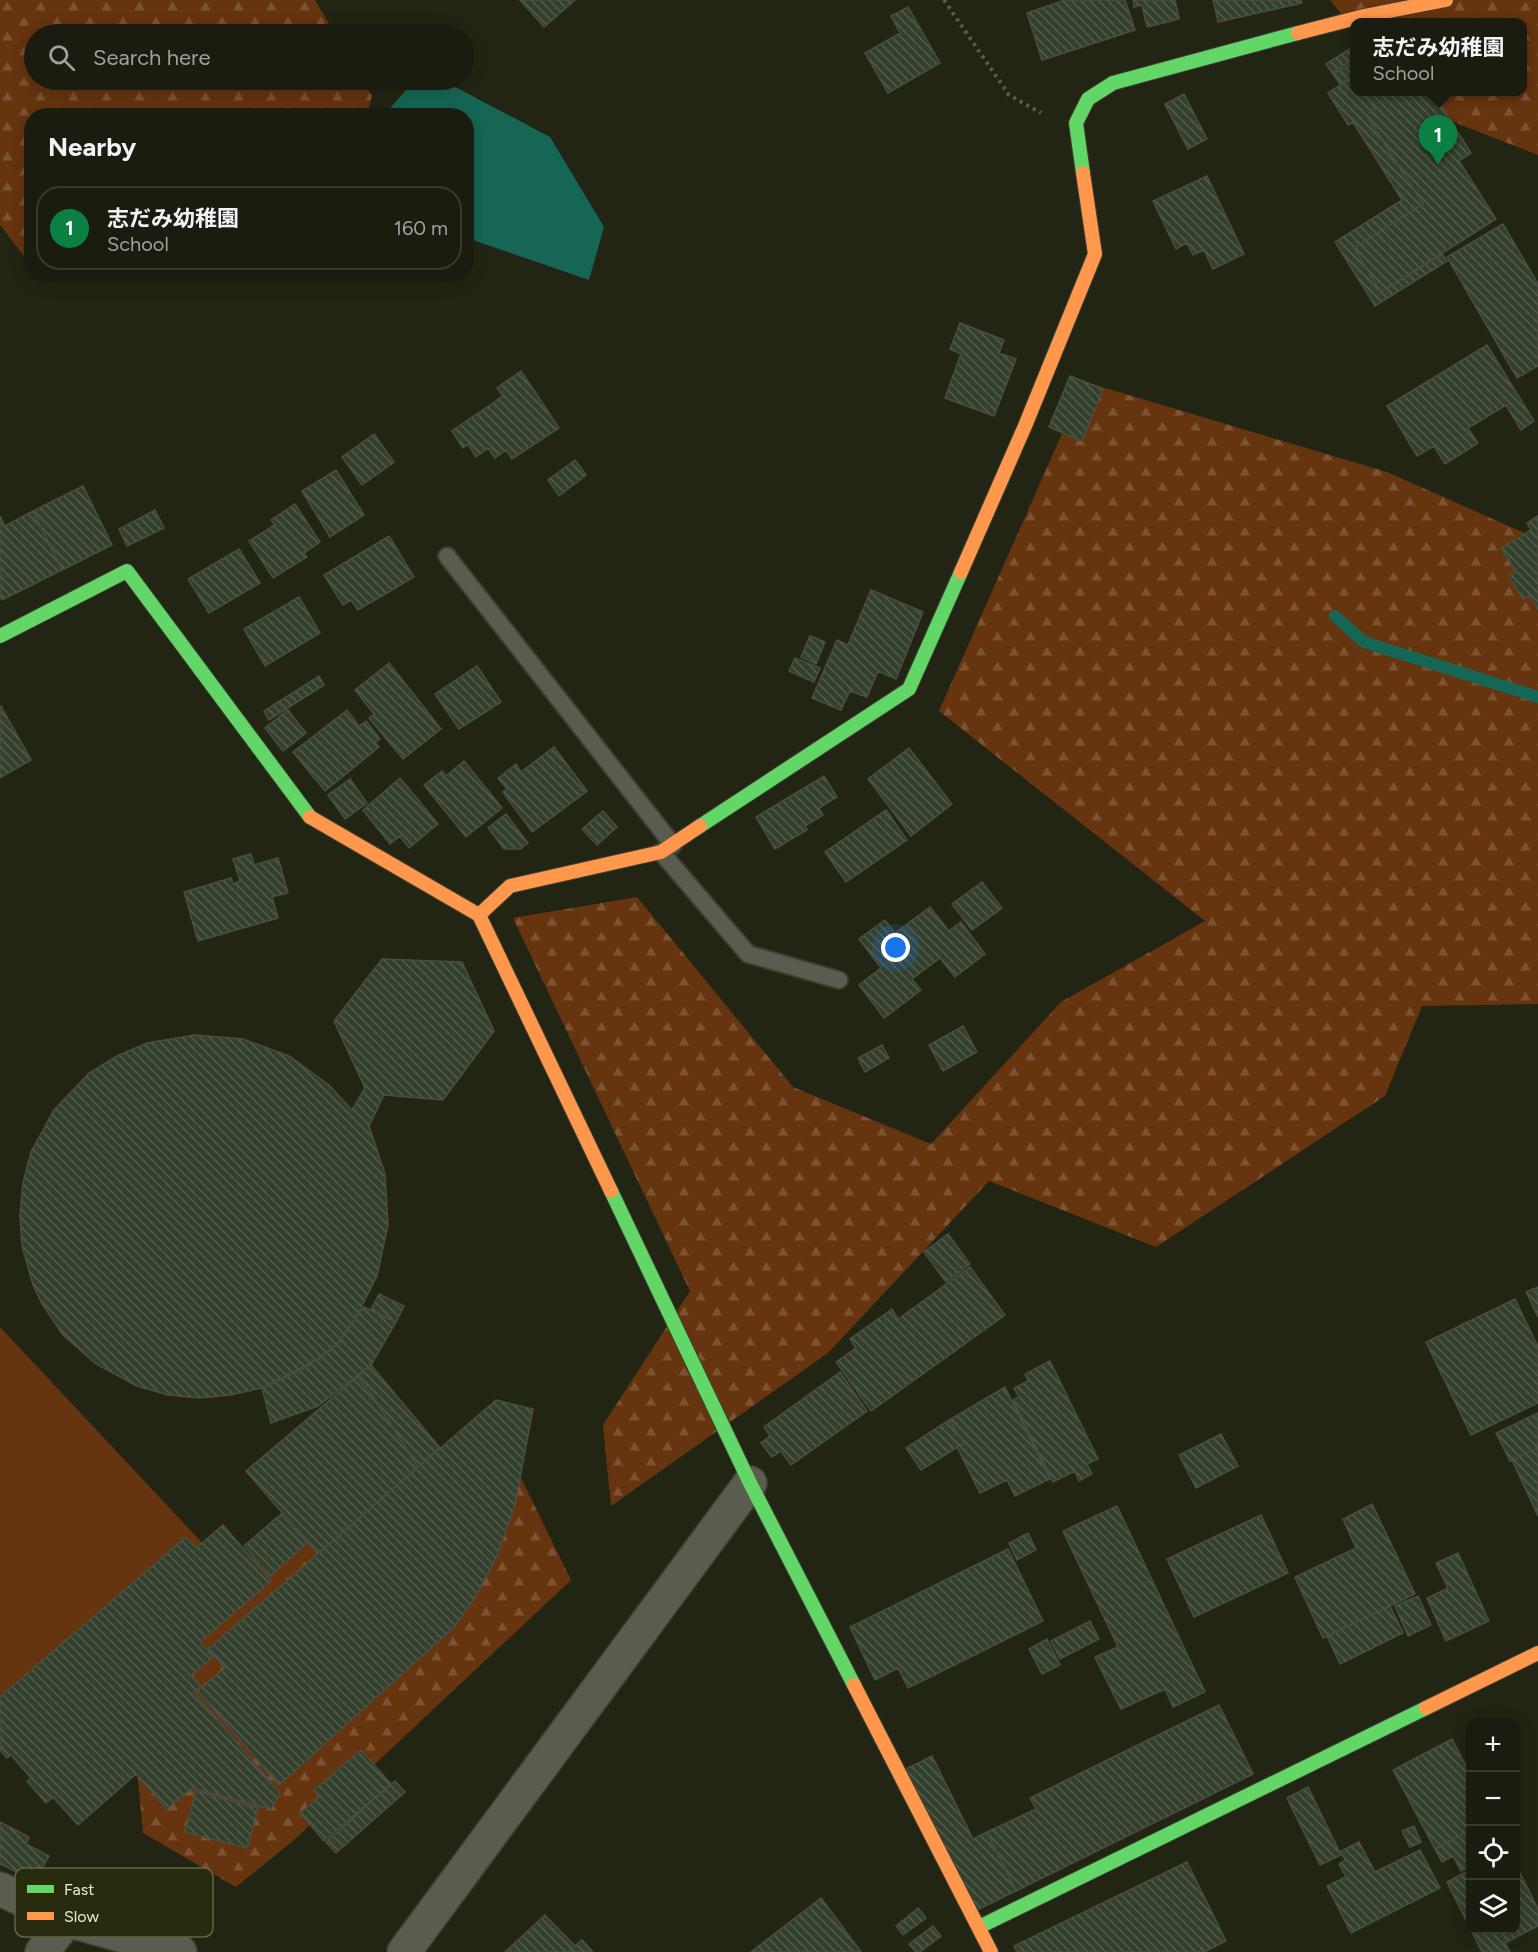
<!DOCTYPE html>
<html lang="en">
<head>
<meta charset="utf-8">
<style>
  body { margin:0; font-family:Figtree,"Noto Sans JP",sans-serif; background:#27291d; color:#f1f3f6 }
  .controls { position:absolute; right:18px; bottom:18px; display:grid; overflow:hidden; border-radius:12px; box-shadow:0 3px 15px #0003 }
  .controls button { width:54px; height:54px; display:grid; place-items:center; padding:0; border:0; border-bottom:2px solid #383a2f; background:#1a1c0f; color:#f1f3f6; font:30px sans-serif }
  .you { position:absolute; left:896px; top:948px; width:21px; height:21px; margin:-15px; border:4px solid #fff; border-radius:50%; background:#1a73e8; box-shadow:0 0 0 9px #1a73e833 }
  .badge { display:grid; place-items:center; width:39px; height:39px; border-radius:50%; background:#0b8043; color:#fff; font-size:20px; font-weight:700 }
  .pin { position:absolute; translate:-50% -50px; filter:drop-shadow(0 2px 3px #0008) }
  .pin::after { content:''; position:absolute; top:32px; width:21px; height:18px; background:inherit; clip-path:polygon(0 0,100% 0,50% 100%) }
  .popup { position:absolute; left:1350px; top:18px; width:177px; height:78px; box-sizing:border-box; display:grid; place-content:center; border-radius:12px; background:#1a1c0f; filter:drop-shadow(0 2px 4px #0005); font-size:20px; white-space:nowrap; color:#9fa19e }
  .popup b { font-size:22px; color:#f1f3f6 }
  .popup::after { content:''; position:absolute; left:50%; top:100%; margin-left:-12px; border:12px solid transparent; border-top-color:#1a1c0f }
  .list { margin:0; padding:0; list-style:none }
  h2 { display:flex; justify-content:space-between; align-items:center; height:78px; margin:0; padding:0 24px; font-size:26px }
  h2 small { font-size:20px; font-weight:400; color:#9fa19e }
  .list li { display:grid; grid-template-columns:39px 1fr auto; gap:18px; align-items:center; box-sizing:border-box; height:84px; margin:0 12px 12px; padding:0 12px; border:2px solid #383a2f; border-radius:24px }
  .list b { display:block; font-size:22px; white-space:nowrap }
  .list p { margin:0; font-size:20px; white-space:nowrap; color:#9fa19e }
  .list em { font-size:20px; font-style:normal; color:#9fa19e }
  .icon { flex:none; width:33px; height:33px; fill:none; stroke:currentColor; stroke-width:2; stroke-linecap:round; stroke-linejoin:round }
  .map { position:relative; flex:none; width:1538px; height:1952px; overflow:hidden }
  .search { position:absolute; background:#1a1c0f; box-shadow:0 3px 15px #0003; left:24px; top:24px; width:450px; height:66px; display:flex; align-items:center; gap:15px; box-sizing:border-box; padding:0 21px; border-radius:33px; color:#9fa19e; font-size:22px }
  .panel { position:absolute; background:#1a1c0f; box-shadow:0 3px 15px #0003; left:24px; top:108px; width:450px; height:174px; border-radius:24px }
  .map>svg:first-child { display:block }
</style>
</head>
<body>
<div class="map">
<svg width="1538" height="1952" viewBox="0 0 1538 1952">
  <defs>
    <pattern id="forest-firs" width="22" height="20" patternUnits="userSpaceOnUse" patternTransform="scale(1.5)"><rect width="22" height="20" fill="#66340f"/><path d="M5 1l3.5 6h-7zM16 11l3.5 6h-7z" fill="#7c5231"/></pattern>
    <pattern id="building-back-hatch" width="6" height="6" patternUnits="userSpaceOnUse" patternTransform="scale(1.5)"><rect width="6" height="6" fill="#34402e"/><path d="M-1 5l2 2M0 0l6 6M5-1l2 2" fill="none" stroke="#525c4c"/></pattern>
  </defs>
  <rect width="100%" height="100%" fill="#232514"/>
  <!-- forest -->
  <path fill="url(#forest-firs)" d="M 0,0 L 315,0 L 335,34 L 34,34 L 34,80 L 362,80 L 372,96 L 367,115 L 32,116 L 31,265 L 0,225 Z
    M 1330,0 L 1538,0 L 1538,155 L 1415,107 L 1403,92 L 1522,92 L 1522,22 L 1354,22 L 1354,30 Z
    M 1085,382 L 1387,472 L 1538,539 L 1538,1004 L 1422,1006 L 1385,1096 L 1156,1247 L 989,1181 L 828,1353 L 611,1506 L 603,1425 L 690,1291 L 513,918 L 637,897 L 793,1087 L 931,1144 L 1061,1002 L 1205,921 L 939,711 Z
    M 412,1443 L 515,1466 L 571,1580 L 294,1840 L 236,1887 L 143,1833 L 133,1725 L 193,1610 L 330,1484 Z"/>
  <!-- pitch -->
  <path fill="#66340f" d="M 0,1327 L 207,1548 L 0,1740 Z"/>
  <!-- water -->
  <path fill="#166656" d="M 415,80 L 442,80 L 550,137 L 604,227 L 589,280 L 467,238 L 466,116 L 384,115 Z"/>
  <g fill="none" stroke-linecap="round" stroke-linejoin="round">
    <!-- stream -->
    <path stroke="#166656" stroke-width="12" d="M 1335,616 L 1364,642 L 1538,697"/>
  </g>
  <!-- building -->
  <path fill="url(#building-back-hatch)" stroke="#484e41" stroke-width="1.5" d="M 520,0 L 575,0 L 544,27 Z
    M 1065,0 L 1125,0 L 1135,30 L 1042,60 L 1027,13 Z
    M 1133,0 L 1175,0 L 1179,19 L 1147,27 L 1142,5 L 1134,7 Z
    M 1213,0 L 1301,0 L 1302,3 L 1218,22 Z
    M 908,7 L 940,63 L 888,93 L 865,53 L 900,33 L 891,16 Z
    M 1354,46 L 1354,59 L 1332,73 L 1326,64 Z
    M 1354,62 L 1354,76 L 1340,84 L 1333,74 Z
    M 1354,76 L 1354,92 L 1364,92 L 1375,109 L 1366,115 L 1423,204 L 1354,248 L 1381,292 L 1442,254 L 1447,261 L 1375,306 L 1335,242 L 1402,200 L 1353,122 L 1348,125 L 1328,93 Z
    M 1364,92 L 1432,92 L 1471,153 L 1459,161 L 1496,219 L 1381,292 L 1354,248 L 1423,204 L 1366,115 L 1375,109 Z
    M 1184,94 L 1207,139 L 1188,149 L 1165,104 Z
    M 1207,176 L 1244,254 L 1213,269 L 1204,250 L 1193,255 L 1187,243 L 1176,249 L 1153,201 Z
    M 1503,224 L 1538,284 L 1538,366 L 1517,378 L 1447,257 Z
    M 960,323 L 1004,340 L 999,353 L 1016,359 L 994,416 L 945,398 L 961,354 L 950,349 Z
    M 1487,345 L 1534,421 L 1521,430 L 1506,405 L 1468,428 L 1478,443 L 1445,464 L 1434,446 L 1417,456 L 1387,406 Z
    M 521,371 L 559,428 L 512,459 L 506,450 L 495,458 L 488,448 L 476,457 L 468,444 L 463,448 L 452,431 L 503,396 L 497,388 Z
    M 1070,376 L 1103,389 L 1082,441 L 1049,427 Z
    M 374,434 L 394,462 L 362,485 L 342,457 Z
    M 575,460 L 586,475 L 559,496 L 548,480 Z
    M 336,470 L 364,515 L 330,537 L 302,491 Z
    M 83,486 L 112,545 L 62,570 L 33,511 Z
    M 295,504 L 320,542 L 304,553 L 307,557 L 273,578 L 249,541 L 275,525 L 271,520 Z
    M 155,510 L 164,528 L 127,546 L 119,529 Z
    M 33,511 L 62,570 L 2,600 L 0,596 L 0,516 L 5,526 Z
    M 1538,516 L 1538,610 L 1530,595 L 1523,599 L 1509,576 L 1516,572 L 1501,548 L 1531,530 L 1527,523 Z
    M 389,536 L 414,577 L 358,610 L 351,600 L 343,605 L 324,575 Z
    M 239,549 L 260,583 L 209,613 L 188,579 Z
    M 871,590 L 923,612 L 896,679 L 878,671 L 867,697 L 850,691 L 841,710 L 812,698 L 837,640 L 848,645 Z
    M 299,597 L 320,633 L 265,666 L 244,629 Z
    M 810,636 L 825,642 L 816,664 L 801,657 Z
    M 795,658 L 820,668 L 814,682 L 789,671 Z
    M 389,663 L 441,729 L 403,759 L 369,718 L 374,714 L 355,690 Z
    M 477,666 L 501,702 L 459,729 L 435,694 Z
    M 319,676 L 324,685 L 269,720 L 264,711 Z
    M 1,706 L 31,760 L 0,778 L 0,707 Z
    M 288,710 L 306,733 L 283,751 L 265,728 Z
    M 347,710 L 359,726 L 366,721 L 380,739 L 375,742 L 379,747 L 325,791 L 293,752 Z
    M 554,747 L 587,791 L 532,832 L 503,792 L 507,789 L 498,778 L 516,764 L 521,772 Z
    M 909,748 L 952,804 L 911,836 L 868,779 Z
    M 464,761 L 502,808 L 466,837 L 424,785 L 442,771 L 446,776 Z
    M 824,776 L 837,797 L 819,808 L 823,815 L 805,826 L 807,830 L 775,849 L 756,817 Z
    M 400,778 L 438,824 L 409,848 L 400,836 L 390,844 L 363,810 Z
    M 350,779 L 367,803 L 345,819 L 328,795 Z
    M 886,810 L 907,840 L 846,882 L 825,852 Z
    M 603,811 L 617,827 L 597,845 L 582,829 Z
    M 506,814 L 528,843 L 520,849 L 504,849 L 488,828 Z
    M 251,854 L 254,865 L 278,858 L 288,893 L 272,897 L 278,918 L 198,941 L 184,892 L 231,878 L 233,884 L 240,881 L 233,859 Z
    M 982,882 L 1002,908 L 972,930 L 952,904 Z
    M 930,907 L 949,931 L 961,922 L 985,954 L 955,977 L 940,958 L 912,979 L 921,990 L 884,1018 L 859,985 L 881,968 L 859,939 L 885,920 L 895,933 Z
    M 382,959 L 462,962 L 494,1031 L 443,1100 L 384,1095 L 369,1126 L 385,1174 L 388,1225 L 377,1276 L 354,1321 L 336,1345 L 306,1367 L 262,1388 L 231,1395 L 199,1398 L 168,1395 L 137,1386 L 96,1364 L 63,1335 L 42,1304 L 33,1285 L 22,1246 L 20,1214 L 23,1183 L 31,1152 L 54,1110 L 89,1073 L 117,1056 L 147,1043 L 195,1035 L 243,1039 L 289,1056 L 329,1085 L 352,1110 L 365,1088 L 334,1021 Z
    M 963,1026 L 977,1052 L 943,1071 L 929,1045 Z
    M 882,1045 L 889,1058 L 865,1072 L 858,1058 Z
    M 948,1234 L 970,1264 L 946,1282 L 924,1252 Z
    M 970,1267 L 1005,1315 L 871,1411 L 836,1362 L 856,1348 L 850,1339 L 892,1309 L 898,1319 Z
    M 1538,1287 L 1538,1317 L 1526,1292 Z
    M 379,1294 L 404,1306 L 396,1322 L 371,1310 Z
    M 1515,1299 L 1538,1347 L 1538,1403 L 1471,1435 L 1426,1342 Z
    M 364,1307 L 396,1322 L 371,1365 L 318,1406 L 271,1423 L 262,1388 L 320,1358 L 336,1345 Z
    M 1050,1361 L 1098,1459 L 1087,1464 L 1092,1474 L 1079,1481 L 1075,1471 L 1053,1482 L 1013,1400 L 1019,1397 L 1014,1388 L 1028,1381 L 1025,1374 Z
    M 371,1365 L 440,1448 L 418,1467 L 370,1392 L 357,1377 Z
    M 840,1372 L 867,1411 L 791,1465 L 781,1451 L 772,1457 L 761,1443 L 770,1436 L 764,1427 Z
    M 357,1377 L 370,1392 L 418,1467 L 318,1554 L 246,1471 Z
    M 1005,1387 L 1050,1479 L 1015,1496 L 1007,1480 L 980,1493 L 957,1447 L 964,1443 L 949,1420 Z
    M 496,1400 L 533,1409 L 515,1505 L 497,1556 L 475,1597 L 454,1627 L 279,1785 L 198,1691 L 225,1668 L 208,1649 Z
    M 1538,1413 L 1538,1448 L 1510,1461 L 1496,1433 Z
    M 949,1420 L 964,1443 L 921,1470 L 906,1448 Z
    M 1221,1434 L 1238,1466 L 1196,1488 L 1179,1455 Z
    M 1538,1448 L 1538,1516 L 1512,1460 Z
    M 1372,1504 L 1415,1594 L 1323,1638 L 1295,1577 L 1356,1548 L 1343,1519 Z
    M 1117,1506 L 1205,1692 L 1173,1707 L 1165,1689 L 1121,1709 L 1095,1657 L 1118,1647 L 1063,1531 Z
    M 281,1514 L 307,1543 L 270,1576 L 244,1546 Z
    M 1261,1515 L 1288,1573 L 1194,1617 L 1167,1559 Z
    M 223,1525 L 271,1581 L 200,1642 L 213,1657 L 191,1675 L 201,1686 L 194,1692 L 280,1793 L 271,1809 L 192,1788 L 167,1809 L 136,1774 L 78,1825 L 53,1797 L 46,1803 L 27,1781 L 31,1778 L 11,1755 L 7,1758 L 0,1750 L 0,1697 L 186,1537 L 196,1548 Z
    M 1028,1533 L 1036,1550 L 1017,1560 L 1009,1543 Z
    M 1008,1549 L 1043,1621 L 908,1688 L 898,1668 L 875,1680 L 850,1627 Z
    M 1458,1553 L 1489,1621 L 1446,1641 L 1427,1598 L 1448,1588 L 1436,1563 Z
    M 1418,1596 L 1431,1625 L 1408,1636 L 1395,1606 Z
    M 1390,1606 L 1403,1633 L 1340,1664 L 1327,1636 Z
    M 1090,1621 L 1099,1639 L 1060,1659 L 1051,1641 Z
    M 1047,1639 L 1060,1665 L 1042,1674 L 1029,1649 Z
    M 1219,1705 L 1253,1774 L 1016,1891 L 987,1832 L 1036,1809 L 1030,1798 Z
    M 1452,1739 L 1470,1774 L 1470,1830 L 1435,1849 L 1393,1770 Z
    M 361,1750 L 391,1784 L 324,1841 L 300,1813 L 320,1796 L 314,1790 Z
    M 932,1756 L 973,1839 L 987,1832 L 1016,1891 L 975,1911 L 906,1769 Z
    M 395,1781 L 405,1792 L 336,1853 L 326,1842 Z
    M 1308,1787 L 1341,1855 L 1320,1865 L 1287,1798 Z
    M 196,1791 L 258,1808 L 247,1848 L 185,1832 Z
    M 0,1822 L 29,1837 L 26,1844 L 49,1856 L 35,1881 L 0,1864 Z
    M 1414,1826 L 1421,1842 L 1410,1847 L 1402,1831 Z
    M 1470,1830 L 1470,1866 L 1461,1871 L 1453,1856 L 1442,1862 L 1435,1849 Z
    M 1359,1842 L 1375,1872 L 1420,1850 L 1440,1888 L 1351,1933 L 1327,1886 L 1346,1877 L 1339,1864 L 1345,1860 L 1341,1851 Z
    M 1187,1862 L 1226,1941 L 1204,1952 L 1017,1952 L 1014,1946 Z
    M 1516,1865 L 1538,1909 L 1538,1926 L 1505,1943 L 1510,1952 L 1482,1952 L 1447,1882 L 1470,1870 L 1470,1930 L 1516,1930 Z
    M 821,1898 L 861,1952 L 751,1952 Z
    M 918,1908 L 926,1918 L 903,1935 L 896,1926 Z
    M 545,1915 L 575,1946 L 569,1952 L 505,1952 Z
    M 933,1926 L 941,1936 L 920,1952 L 916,1952 L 909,1944 Z
    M 582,1940 L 593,1952 L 569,1952 L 575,1946 Z"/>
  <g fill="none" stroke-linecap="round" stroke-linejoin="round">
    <!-- lane casing -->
    <g stroke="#3c3e31" stroke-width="20">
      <path id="lane" d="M 447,556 L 673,845
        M 661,852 L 748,954 L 839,980"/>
    </g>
    <!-- street casing -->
    <g stroke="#3c3e31" stroke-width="36">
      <path id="street" d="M 0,1889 L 67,1920 L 180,1952
        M 42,1952 L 67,1920
        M 404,1952 L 750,1483"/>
    </g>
    <!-- fast casing -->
    <g stroke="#3c3e31" stroke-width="16">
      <path id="fast" d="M 1083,173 L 1076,123 L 1088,99 L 1113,83 L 1298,33
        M 0,636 L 127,571 L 310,817
        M 700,826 L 909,689 L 961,572
        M 611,1191 L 750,1483 L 854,1685
        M 979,1927 L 1426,1708"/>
    </g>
    <!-- slow casing -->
    <g stroke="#3c3e31" stroke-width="16">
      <path id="slow" d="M 1298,33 L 1364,16 L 1446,0
        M 961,572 L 1025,426 L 1095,254 L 1083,173
        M 310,817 L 479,915 L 611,1191
        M 479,915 L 510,886 L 661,852 L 700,826
        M 854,1685 L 991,1952
        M 1426,1708 L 1538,1653"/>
    </g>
    <!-- path -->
    <path stroke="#5a5c50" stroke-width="4" stroke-dasharray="3 4.5" stroke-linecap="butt" d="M 944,0 L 1009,95 L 1041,113"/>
    <!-- lane -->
    <use href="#lane" stroke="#5b5c50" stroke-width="16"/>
    <!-- street -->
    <use href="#street" stroke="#5b5c50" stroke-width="33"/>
    <!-- fast -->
    <use href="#fast" stroke="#63d668" stroke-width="14"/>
    <!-- slow -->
    <use href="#slow" stroke="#ff974d" stroke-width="14"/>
  </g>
  <!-- legend -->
  <rect x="15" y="1868" width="198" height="69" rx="9" fill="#282b0e" stroke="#62654c" stroke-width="1.5"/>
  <rect x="27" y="1885" width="27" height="8" fill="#63d668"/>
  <rect x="27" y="1912" width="27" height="8" fill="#ff974d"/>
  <g font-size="16" fill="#eaecdb">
    <text x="64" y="1895">Fast</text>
    <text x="64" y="1922">Slow</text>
  </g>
</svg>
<div class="controls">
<button>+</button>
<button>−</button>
<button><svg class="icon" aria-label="locate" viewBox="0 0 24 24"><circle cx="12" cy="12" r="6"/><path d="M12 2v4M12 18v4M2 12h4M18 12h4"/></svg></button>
<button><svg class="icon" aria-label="layers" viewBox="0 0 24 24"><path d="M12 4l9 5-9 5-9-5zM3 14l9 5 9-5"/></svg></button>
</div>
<div class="you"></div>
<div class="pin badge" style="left:1438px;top:165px">1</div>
<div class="popup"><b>志だみ幼稚園</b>School</div>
<div class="search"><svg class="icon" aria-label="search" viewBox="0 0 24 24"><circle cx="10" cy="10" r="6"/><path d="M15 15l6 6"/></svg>Search here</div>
<section class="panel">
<h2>Nearby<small></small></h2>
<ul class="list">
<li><span class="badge">1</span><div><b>志だみ幼稚園</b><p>School</p></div><em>160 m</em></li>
</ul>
</section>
</div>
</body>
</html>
